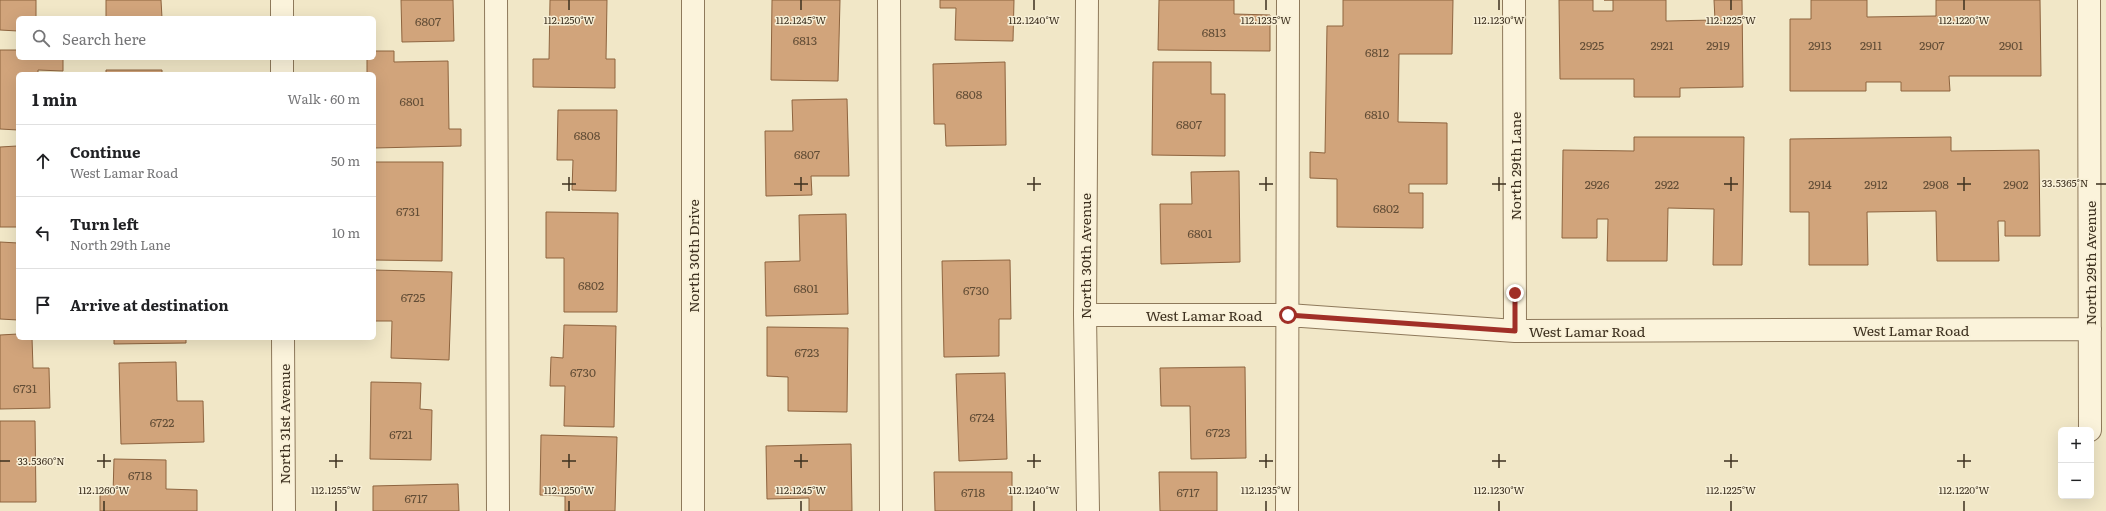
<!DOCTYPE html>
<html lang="en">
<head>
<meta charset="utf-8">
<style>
  body { margin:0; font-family:Literata,serif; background:#f2f2f2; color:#202124 }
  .controls { position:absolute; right:12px; bottom:12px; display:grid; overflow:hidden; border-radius:6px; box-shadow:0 4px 16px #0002 }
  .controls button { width:36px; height:36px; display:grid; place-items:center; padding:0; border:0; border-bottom:1px solid #e0e0e0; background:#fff; color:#202124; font:20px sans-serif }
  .stop { position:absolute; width:12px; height:12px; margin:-9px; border:3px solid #a02f27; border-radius:50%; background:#fff }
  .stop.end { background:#a02f27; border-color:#fff; box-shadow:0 1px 4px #0008 }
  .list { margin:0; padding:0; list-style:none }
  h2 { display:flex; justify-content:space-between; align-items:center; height:52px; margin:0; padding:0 16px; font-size:17px }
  h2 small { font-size:13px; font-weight:400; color:#757577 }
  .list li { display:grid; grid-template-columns:26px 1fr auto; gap:12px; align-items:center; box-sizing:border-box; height:72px; padding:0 16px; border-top:1px solid #e0e0e0 }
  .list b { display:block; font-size:15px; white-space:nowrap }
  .list p { margin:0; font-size:13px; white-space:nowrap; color:#757577 }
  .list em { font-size:13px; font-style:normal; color:#757577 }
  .icon { flex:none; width:22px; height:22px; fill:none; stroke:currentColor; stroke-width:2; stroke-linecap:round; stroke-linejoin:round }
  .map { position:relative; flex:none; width:2106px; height:511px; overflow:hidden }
  .search { position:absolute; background:#fff; box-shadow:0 4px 16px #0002; left:16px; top:16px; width:360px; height:44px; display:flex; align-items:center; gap:10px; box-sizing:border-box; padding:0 14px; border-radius:6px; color:#757577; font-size:15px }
  .panel { position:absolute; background:#fff; box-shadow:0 4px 16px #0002; left:16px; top:72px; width:360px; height:268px; border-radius:6px }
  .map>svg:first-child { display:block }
</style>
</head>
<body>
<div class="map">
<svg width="2106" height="511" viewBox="0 0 2106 511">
  <rect width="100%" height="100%" fill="#f1e7c7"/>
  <!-- building -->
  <path fill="#d1a47b" stroke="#8e643f" d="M 0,0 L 36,0 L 36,18 L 18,18 L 18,31 L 0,30 Z
    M 106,0 L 161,0 L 162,18 L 106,18 Z
    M 401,0 L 453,0 L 454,41 L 402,42 Z
    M 550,0 L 607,0 L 606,59 L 615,59 L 615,88 L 533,87 L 533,59 L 549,59 Z
    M 772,0 L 840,0 L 838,81 L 771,80 Z
    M 940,0 L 1014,0 L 1013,41 L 955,40 L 956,8 L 940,8 Z
    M 1159,0 L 1234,0 L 1234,14 L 1270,15 L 1270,51 L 1158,50 Z
    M 1343,0 L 1453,0 L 1452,54 L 1399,54 L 1398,122 L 1447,123 L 1447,184 L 1409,184 L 1409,193 L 1423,193 L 1423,228 L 1337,227 L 1337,179 L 1310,178 L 1310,152 L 1325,153 L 1327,26 L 1343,26 Z
    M 1559,0 L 1593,0 L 1593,11 L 1613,11 L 1613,0 L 1604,0 L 1666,0 L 1666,21 L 1715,20 L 1714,0 L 1742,0 L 1743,87 L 1680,88 L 1680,97 L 1634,97 L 1634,79 L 1560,79 Z
    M 1811,0 L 1867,0 L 1867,17 L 1936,16 L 1936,0 L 2040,0 L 2041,76 L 1949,76 L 1950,91 L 1901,91 L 1901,82 L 1866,82 L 1866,91 L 1790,91 L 1790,19 L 1811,19 Z
    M 0,50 L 18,50 L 18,58 L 63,58 L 63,71 L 38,70 L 38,74 L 18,74 L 18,130 L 0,129 Z
    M 374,51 L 394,51 L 394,62 L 448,61 L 449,129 L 461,129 L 461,146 L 374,148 L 374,74 L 367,74 L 367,58 L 374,58 Z
    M 1005,62 L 1006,145 L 946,146 L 945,124 L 934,124 L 933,64 Z
    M 1153,62 L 1211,62 L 1211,94 L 1225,94 L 1225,156 L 1152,155 Z
    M 106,70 L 162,70 L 162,74 L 106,74 Z
    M 847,99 L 849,176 L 811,176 L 812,195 L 766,196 L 765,131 L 793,131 L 792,100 Z
    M 558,110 L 617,110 L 616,191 L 572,190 L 573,160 L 557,160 Z
    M 1634,137 L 1744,137 L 1742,265 L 1713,265 L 1714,209 L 1668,208 L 1667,261 L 1607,261 L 1608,219 L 1597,219 L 1597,238 L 1562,238 L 1563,150 L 1634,151 Z
    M 1951,137 L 1951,151 L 2039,150 L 2040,236 L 2005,236 L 2005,221 L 1998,221 L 1999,261 L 1937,261 L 1936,211 L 1867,212 L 1868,265 L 1809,265 L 1809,212 L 1790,212 L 1790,139 Z
    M 17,146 L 18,227 L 0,227 L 0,147 Z
    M 374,162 L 443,162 L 442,261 L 374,260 Z
    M 1239,171 L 1240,262 L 1161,264 L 1160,204 L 1192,204 L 1191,172 Z
    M 546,212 L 618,213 L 617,312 L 564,312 L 564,258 L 546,258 Z
    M 846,214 L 848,314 L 766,316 L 765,262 L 800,261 L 799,215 Z
    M 0,242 L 18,243 L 18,320 L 0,319 Z
    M 1010,260 L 1011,319 L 999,319 L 999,356 L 944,357 L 942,261 Z
    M 374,270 L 452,272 L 449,360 L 391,358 L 392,321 L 374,321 Z
    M 564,325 L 616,326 L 614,427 L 564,426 L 565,386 L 550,386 L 551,357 L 563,358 Z
    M 767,327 L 848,328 L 847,412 L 788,411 L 788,377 L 767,376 Z
    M 18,334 L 18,338 L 32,338 L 33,368 L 49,368 L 50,408 L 0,409 L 0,335 Z
    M 114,338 L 186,338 L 186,343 L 114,344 Z
    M 176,362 L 177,401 L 203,401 L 204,442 L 121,444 L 119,363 Z
    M 1245,367 L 1246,458 L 1191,459 L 1190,406 L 1161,406 L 1160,368 Z
    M 1005,373 L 1007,459 L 959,461 L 956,374 Z
    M 371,382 L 421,383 L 420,409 L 432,410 L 431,460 L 370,459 Z
    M 0,421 L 35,421 L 36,502 L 0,502 Z
    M 541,435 L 617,437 L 615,511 L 565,511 L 565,496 L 540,495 Z
    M 851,444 L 852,511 L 809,511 L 809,498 L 767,499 L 766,446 Z
    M 114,459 L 166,460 L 166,489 L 197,490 L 197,511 L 100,511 L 100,494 L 113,494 Z
    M 934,472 L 1012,472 L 1012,511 L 935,511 Z
    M 1159,472 L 1217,472 L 1217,511 L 1160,511 Z
    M 458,484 L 459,511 L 373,511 L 373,486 Z"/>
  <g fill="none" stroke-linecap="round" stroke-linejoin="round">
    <!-- minor casing -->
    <g stroke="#8e795b" stroke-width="24">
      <path id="minor" d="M 282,0 L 282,18
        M 496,0 L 498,511
        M 693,0 L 693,511
        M 889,0 L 891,511
        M 1087,0 L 1085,315 L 1088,511
        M 1514,0 L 1515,331
        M 2089,0 L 2090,430
        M 282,58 L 282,74
        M 1085,315 L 1288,315 L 1515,331 L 2090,329
        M 283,338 L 284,511
        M 1287,511 L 1288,0"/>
    </g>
    <!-- minor -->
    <use href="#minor" stroke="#fbf3db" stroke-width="22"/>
  </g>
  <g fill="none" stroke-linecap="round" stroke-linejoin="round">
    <!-- route -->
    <path stroke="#a02f27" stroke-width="5" d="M 1288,315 L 1515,331 L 1515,293"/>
  </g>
  <!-- ticks -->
  <path fill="none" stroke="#3d301f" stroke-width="1.5" d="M 569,0 L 569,10M 801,0 L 801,10M 1034,0 L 1034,10M 1266,0 L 1266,10M 1499,0 L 1499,10M 1731,0 L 1731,10M 1964,0 L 1964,10M 569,177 L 569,191M 801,177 L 801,191M 1034,177 L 1034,191M 1266,177 L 1266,191M 1499,177 L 1499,191M 1731,177 L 1731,191M 1964,177 L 1964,191M 562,184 L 576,184M 794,184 L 808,184M 1027,184 L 1041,184M 1259,184 L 1273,184M 1492,184 L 1506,184M 1724,184 L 1738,184M 1957,184 L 1971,184M 2096,184 L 2106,184M 104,454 L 104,468M 336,454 L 336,468M 569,454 L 569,468M 801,454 L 801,468M 1034,454 L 1034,468M 1266,454 L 1266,468M 1499,454 L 1499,468M 1731,454 L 1731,468M 1964,454 L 1964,468M 0,461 L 10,461M 97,461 L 111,461M 329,461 L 343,461M 562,461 L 576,461M 794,461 L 808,461M 1027,461 L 1041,461M 1259,461 L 1273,461M 1492,461 L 1506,461M 1724,461 L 1738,461M 1957,461 L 1971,461M 104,501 L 104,511M 336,501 L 336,511M 569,501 L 569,511M 801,501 L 801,511M 1034,501 L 1034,511M 1266,501 L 1266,511M 1499,501 L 1499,511M 1731,501 L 1731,511M 1964,501 L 1964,511"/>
  <g text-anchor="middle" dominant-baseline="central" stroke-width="3" stroke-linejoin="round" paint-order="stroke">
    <!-- number labels -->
    <g font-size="12" fill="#624d36">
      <text x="428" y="21">6807</text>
      <text x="1214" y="32">6813</text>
      <text x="805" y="40">6813</text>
      <text x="1592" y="45">2925</text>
      <text x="1662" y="45">2921</text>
      <text x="1718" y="45">2919</text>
      <text x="1820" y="45">2913</text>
      <text x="1871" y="45">2911</text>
      <text x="1932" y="45">2907</text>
      <text x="2011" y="45">2901</text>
      <text x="1377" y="52">6812</text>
      <text x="969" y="94">6808</text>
      <text x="412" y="101">6801</text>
      <text x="1377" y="114">6810</text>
      <text x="1189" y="124">6807</text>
      <text x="587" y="135">6808</text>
      <text x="807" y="154">6807</text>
      <text x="1597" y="184">2926</text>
      <text x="1667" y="184">2922</text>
      <text x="1820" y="184">2914</text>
      <text x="1876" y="184">2912</text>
      <text x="1936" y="184">2908</text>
      <text x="2016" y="184">2902</text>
      <text x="1386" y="208">6802</text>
      <text x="408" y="211">6731</text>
      <text x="1200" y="233">6801</text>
      <text x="591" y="285">6802</text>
      <text x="806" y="288">6801</text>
      <text x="976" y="290">6730</text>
      <text x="413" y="297">6725</text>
      <text x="807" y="352">6723</text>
      <text x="583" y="372">6730</text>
      <text x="25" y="388">6731</text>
      <text x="982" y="417">6724</text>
      <text x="162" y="422">6722</text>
      <text x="1218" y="432">6723</text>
      <text x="401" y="434">6721</text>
      <text x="140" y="475">6718</text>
      <text x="973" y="492">6718</text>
      <text x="1188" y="492">6717</text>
      <text x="416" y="498">6717</text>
    </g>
    <!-- street labels -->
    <g font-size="14" fill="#3d301f" stroke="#f8f0d7">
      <text transform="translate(1515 166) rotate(-90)">North 29th Lane</text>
      <text transform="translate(693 256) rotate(-90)">North 30th Drive</text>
      <text transform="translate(1085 256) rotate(-90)">North 30th Avenue</text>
      <text transform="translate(2090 263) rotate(-90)">North 29th Avenue</text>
      <text x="1204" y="315">West Lamar Road</text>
      <text x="1911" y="330">West Lamar Road</text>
      <text x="1587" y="331">West Lamar Road</text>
      <text transform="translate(284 424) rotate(-90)">North 31st Avenue</text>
    </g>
  </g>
  <g font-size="10" text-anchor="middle" fill="#3d301f" stroke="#f8f0d7" stroke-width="3" stroke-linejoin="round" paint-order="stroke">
    <text x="569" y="24">112.1250°W</text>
    <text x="801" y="24">112.1245°W</text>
    <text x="1034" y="24">112.1240°W</text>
    <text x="1266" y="24">112.1235°W</text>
    <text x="1499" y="24">112.1230°W</text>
    <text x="1731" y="24">112.1225°W</text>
    <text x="1964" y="24">112.1220°W</text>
    <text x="2065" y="187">33.5365°N</text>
    <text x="41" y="465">33.5360°N</text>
    <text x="104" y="494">112.1260°W</text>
    <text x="336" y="494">112.1255°W</text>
    <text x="569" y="494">112.1250°W</text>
    <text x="801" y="494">112.1245°W</text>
    <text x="1034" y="494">112.1240°W</text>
    <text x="1266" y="494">112.1235°W</text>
    <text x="1499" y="494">112.1230°W</text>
    <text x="1731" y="494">112.1225°W</text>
    <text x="1964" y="494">112.1220°W</text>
  </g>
</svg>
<div class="controls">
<button>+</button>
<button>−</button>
</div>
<div class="stop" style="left:1288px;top:315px"></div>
<div class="stop end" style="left:1515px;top:293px"></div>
<div class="search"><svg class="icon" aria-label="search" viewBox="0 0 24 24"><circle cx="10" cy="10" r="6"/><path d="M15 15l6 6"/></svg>Search here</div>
<section class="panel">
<h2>1 min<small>Walk · 60 m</small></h2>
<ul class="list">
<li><svg class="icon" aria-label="ahead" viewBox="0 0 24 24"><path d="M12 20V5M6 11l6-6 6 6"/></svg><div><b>Continue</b><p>West Lamar Road</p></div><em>50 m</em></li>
<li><svg class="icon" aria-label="left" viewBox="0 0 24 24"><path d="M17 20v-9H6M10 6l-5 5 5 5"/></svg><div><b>Turn left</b><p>North 29th Lane</p></div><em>10 m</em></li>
<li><svg class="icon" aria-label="arrive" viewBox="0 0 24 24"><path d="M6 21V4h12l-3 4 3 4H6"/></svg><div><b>Arrive at destination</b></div></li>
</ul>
</section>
</div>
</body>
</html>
